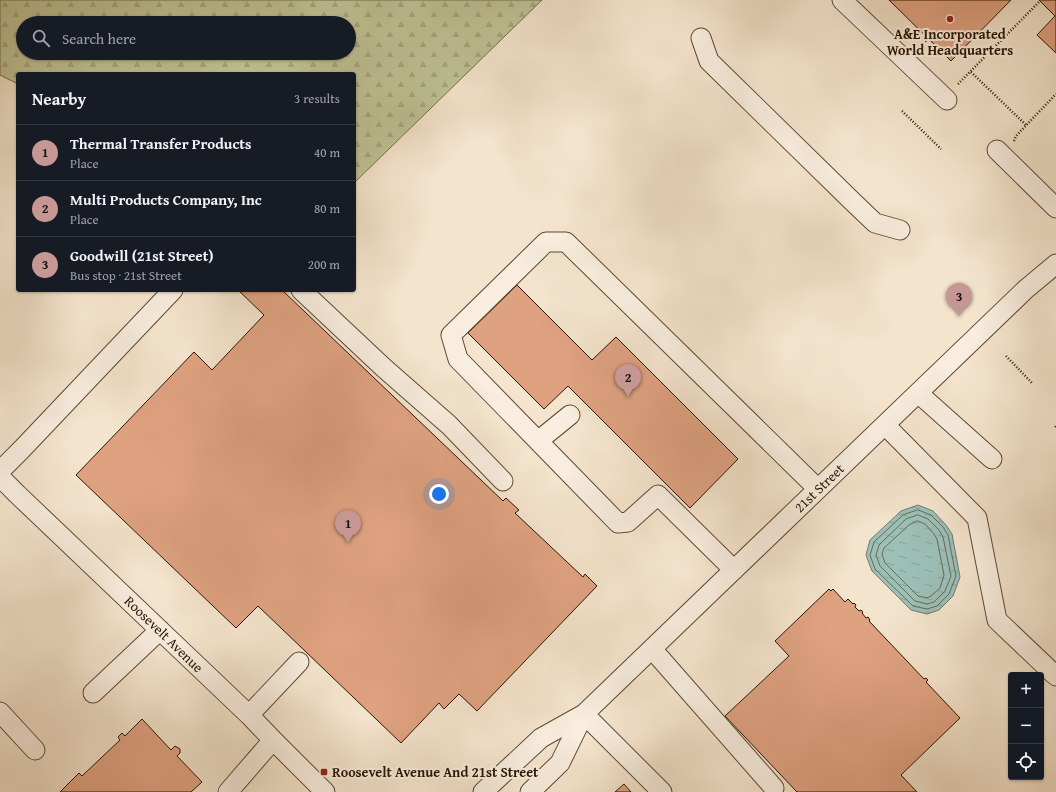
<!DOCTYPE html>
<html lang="en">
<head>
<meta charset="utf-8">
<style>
  body { margin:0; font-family:"Gentium Book Plus",serif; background:#242831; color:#f1f3f6 }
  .controls { position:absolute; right:12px; bottom:12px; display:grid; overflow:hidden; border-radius:4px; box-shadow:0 1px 3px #0004 }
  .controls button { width:36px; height:36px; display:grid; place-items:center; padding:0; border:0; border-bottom:1px solid #363941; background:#171b24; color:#f1f3f6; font:20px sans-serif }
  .you { position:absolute; left:439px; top:494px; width:14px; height:14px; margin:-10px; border:3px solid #fff; border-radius:50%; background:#1a73e8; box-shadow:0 0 0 6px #1a73e833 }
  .badge { display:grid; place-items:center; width:26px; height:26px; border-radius:50%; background:#c59692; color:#111; font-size:13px; font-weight:700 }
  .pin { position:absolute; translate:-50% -33px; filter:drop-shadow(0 1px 2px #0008) }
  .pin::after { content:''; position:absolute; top:21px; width:14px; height:12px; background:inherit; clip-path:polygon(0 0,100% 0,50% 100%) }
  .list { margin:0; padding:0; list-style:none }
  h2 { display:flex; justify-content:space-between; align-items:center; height:52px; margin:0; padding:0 16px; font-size:17px }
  h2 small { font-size:13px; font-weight:400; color:#9ea1a6 }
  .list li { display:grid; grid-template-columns:26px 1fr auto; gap:12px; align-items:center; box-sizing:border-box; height:56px; padding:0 16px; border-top:1px solid #363941 }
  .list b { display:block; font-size:15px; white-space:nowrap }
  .list p { margin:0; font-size:13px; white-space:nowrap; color:#9ea1a6 }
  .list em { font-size:13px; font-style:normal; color:#9ea1a6 }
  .icon { flex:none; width:22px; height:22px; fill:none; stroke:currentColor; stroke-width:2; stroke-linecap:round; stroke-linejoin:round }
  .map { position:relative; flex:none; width:1056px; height:792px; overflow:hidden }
  .search { position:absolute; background:#171b24; box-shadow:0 1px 3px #0004; left:16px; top:16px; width:340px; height:44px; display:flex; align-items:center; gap:10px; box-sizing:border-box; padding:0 14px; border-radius:22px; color:#9ea1a6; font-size:15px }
  .panel { position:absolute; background:#171b24; box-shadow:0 1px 3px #0004; left:16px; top:72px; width:340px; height:220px; border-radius:4px }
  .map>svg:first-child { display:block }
</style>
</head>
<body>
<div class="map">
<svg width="1056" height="792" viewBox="0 0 1056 792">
  <defs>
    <pattern id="forest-firs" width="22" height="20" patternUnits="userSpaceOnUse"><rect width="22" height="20" fill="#bfc395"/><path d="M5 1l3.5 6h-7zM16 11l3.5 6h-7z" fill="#a4a77f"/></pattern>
    <pattern id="water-ripples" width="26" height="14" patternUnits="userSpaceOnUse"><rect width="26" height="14" fill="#9cbfb6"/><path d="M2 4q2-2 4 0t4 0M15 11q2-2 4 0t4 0" fill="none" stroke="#87a39b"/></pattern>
  </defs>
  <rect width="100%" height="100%" fill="#f4e4cd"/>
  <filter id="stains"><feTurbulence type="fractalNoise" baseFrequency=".005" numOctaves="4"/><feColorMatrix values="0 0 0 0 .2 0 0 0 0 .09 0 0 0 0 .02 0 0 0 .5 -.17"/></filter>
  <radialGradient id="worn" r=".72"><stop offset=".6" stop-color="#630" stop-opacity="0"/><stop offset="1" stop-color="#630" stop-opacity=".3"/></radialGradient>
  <!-- forest -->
  <path fill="url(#forest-firs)" stroke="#756c4c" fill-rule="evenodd" d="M 0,0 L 542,0 L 354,183 L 354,74 L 18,74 L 18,84 L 0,75 ZM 23,23 L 349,23 L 349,53 L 23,53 Z"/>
  <!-- water -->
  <path fill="url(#water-ripples)" stroke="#6f7b6e" d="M 918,505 L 933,511 L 946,525 L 952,534 L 960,577 L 953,596 L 939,610 L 927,614 L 911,610 L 872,571 L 866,555 L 870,540 L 901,511 Z"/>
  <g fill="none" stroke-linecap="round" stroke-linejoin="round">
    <!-- shore -->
    <path stroke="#646a5c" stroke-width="1" d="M 918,510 L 931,515 L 943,527 L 948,535 L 956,576 L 949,594 L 937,606 L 927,609 L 913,606 L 875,569 L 870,555 L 874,542 L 903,515 Z
      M 918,515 L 928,519 L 939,530 L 943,537 L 951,576 L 945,591 L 934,602 L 927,604 L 915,601 L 880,566 L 876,555 L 879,545 L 906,519 Z
      M 918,521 L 925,524 L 934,534 L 937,539 L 944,575 L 940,588 L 931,596 L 927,598 L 918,596 L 885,563 L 882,554 L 884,548 L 909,525 Z"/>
  </g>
  <!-- building -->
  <path fill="#dfa281" stroke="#2b1602" d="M 889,0 L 1011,0 L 951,61 Z
    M 1039,0 L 1056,0 L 1056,53 L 1037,35 L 1055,16 Z
    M 517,285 L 592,360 L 616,337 L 738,459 L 690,508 L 568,386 L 544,409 L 468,333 Z
    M 238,290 L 282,290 L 503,501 L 506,498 L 519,510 L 515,513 L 583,577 L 585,574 L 597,586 L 477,711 L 459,694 L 444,709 L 439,703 L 401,743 L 258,606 L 236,628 L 76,475 L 194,352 L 212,370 L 264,315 Z
    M 829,589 L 831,591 L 833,589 L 845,602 L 848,599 L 853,604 L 854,603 L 856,605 L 855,607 L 859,611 L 861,610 L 863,612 L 862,613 L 866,618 L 868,617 L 870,620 L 869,621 L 924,679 L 926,678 L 928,680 L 926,682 L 960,718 L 901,775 L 917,792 L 797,792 L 725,716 L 789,656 L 775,641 Z
    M 142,719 L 171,750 L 175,746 L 180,749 L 180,753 L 177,756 L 202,782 L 191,792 L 60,792 L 79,773 L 82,776 L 120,740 L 118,737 L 122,733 L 125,736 Z
    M 624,784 L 631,792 L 615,792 Z"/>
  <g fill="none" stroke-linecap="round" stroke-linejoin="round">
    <!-- minor casing -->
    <g stroke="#5d4a35" stroke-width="21">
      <path id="minor" d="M 842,0 L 947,100
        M 701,38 L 709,61 L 852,201 L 875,223 L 900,230
        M 997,150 L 1056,208
        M 301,290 L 384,368 L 449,425 L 503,481
        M 918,393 L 992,459
        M 885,425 L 977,518 L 997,620 L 1056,676
        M 538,441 L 570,415
        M 0,471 L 22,449 L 173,290
        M 0,477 L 17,494 L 249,715 L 273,740 L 325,792
        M 734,570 L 658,495 L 628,522 L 618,523 L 458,359 L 451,335 L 546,242 L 566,242 L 818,489
        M 652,649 L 774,788
        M 93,693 L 160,630
        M 0,712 L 35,750
        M 584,714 L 662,792
        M 249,715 L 299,662
        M 228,792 L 273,740
        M 483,792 L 541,738 L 584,714 L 1026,289 L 1056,264
        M 530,792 L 560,763 L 584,714"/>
    </g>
    <!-- path -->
    <path stroke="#2b1602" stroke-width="2.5" stroke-dasharray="1 2" stroke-linecap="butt" d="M 919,48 L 928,38
      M 971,72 L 1026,125
      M 958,84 L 1040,1
      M 902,111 L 941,149
      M 1014,141 L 1016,136 L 1056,94
      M 1006,356 L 1033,384
      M 1055,427 L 1056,426"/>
    <!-- minor -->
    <use href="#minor" stroke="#f8edde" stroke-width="19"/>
  </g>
  <!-- markers -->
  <g fill="#8f2418" stroke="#f8edde" stroke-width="1.5">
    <circle cx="950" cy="19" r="4"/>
    <rect x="320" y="768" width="8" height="8" rx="2"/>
  </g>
  <g text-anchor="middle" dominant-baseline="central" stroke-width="4" stroke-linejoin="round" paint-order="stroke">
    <!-- poi labels -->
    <g font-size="14" font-weight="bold" fill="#2b1602" stroke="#f8edde">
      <text x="950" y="34">A&amp;E Incorporated<tspan x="950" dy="16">World Headquarters</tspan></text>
      <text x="332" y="772" text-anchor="start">Roosevelt Avenue And 21st Street</text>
    </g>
    <!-- street labels -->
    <g font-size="14" fill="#2b1602" stroke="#f8edde">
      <text transform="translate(819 488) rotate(-44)">21st Street</text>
      <text transform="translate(164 634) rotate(44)">Roosevelt Avenue</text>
    </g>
  </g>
  <rect width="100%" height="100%" filter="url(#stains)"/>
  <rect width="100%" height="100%" fill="url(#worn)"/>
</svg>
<div class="controls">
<button>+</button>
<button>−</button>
<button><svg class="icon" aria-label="locate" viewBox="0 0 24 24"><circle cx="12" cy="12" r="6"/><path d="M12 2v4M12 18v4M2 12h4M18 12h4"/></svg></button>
</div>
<div class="you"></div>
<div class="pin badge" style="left:348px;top:543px">1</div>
<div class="pin badge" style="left:628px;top:397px">2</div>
<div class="pin badge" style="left:959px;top:316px">3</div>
<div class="search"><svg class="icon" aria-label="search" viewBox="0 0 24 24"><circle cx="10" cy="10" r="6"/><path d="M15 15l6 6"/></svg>Search here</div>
<section class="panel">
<h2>Nearby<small>3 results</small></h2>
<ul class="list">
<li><span class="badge">1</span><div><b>Thermal Transfer Products</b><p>Place</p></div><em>40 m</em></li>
<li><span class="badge">2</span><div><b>Multi Products Company, Inc</b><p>Place</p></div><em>80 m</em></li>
<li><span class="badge">3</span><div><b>Goodwill (21st Street)</b><p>Bus stop · 21st Street</p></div><em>200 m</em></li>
</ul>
</section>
</div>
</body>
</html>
